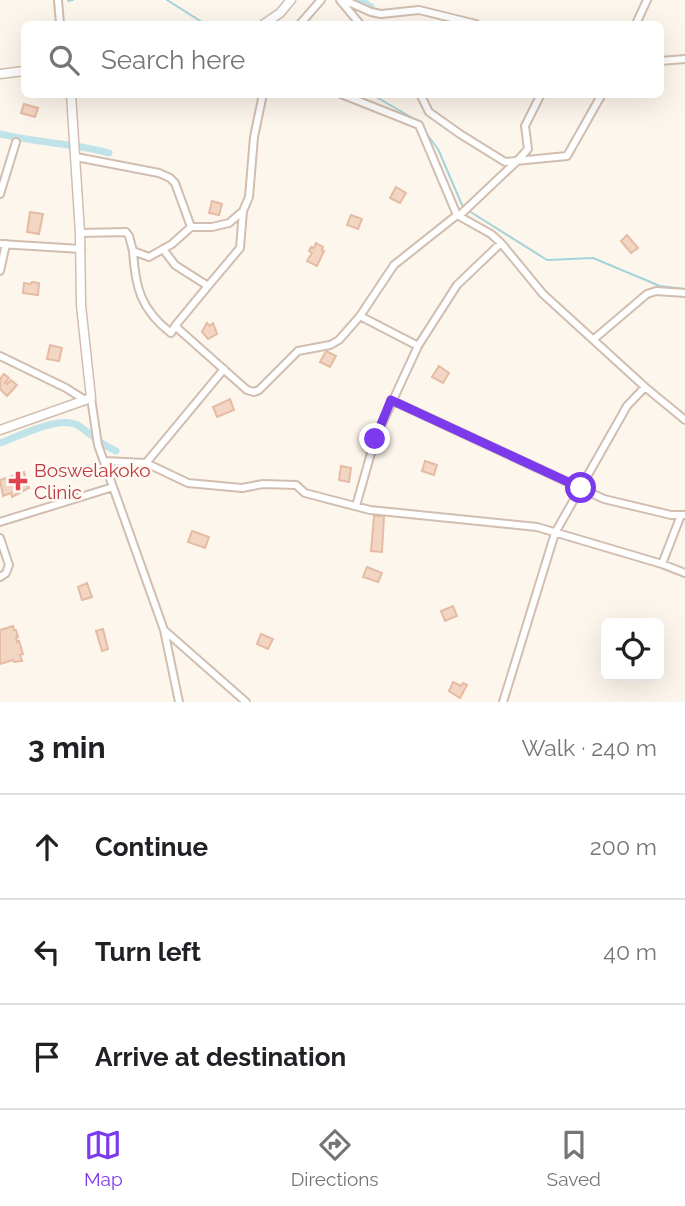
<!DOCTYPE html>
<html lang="en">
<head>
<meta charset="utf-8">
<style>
  body { margin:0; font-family:Raleway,sans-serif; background:#f6f6f6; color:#202124 }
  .controls { position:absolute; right:21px; bottom:21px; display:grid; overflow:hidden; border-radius:10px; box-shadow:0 7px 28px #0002 }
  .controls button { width:63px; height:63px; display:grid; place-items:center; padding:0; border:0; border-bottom:2px solid #e0e0e0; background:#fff; color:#202124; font:35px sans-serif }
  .stop { position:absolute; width:21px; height:21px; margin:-16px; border:5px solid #7c3aed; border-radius:50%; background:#fff }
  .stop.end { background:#7c3aed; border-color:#fff; box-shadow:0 2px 7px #0008 }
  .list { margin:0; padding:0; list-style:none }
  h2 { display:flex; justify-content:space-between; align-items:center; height:91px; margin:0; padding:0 28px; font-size:30px }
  h2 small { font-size:23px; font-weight:400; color:#757577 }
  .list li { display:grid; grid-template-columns:46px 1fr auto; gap:21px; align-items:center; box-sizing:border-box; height:105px; padding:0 28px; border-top:2px solid #e0e0e0 }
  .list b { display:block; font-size:26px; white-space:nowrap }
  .list em { font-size:23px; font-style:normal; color:#757577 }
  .icon { flex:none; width:38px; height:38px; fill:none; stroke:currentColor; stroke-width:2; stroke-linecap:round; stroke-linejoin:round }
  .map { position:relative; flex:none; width:685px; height:702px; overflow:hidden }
  .search { position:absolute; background:#fff; box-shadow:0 7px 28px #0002; left:21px; right:21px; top:21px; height:77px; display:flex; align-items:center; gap:18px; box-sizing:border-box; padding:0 24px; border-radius:10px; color:#757577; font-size:26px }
  .sheet { height:406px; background:#fff }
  nav { display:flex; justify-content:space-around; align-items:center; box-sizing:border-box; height:98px; border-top:2px solid #e0e0e0; background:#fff; font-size:19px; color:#757577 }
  nav a { display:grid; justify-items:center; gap:4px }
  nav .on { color:#7c3aed }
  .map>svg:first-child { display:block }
</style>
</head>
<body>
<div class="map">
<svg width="685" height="702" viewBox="0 0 685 702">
  <rect width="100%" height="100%" fill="#fdf6ec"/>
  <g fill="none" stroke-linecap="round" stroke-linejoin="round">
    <!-- stream -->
    <path stroke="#a5d3da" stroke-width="2" d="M 167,0 L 205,24
      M 68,1 L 73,0
      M 371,94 L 416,120
      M 426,133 L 438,149 L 462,205 L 465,207
      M 469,211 L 547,260 L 593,258 L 660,286 L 685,289"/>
    <!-- canal -->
    <path stroke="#bfe3e8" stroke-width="7" d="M 360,0 L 371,7
      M 0,134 C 36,143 73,143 109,153
      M 0,443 C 20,436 61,414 79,426 C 92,435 101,445 116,451"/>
  </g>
  <!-- building -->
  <path fill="#f3d5c3" stroke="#e6bba3" stroke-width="2" d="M 24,104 L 38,108 L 35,117 L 21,113 Z
    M 396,187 L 406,193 L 400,203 L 390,198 Z
    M 212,201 L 222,204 L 219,215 L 209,213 Z
    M 30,212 L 43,214 L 39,234 L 27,232 Z
    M 351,215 L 362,219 L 358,229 L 347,225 Z
    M 627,235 L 638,248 L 631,253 L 621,241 Z
    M 316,243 L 323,247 L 322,250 L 324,251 L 317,266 L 307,261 L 312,253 L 309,251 L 311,247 L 314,248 Z
    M 32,282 L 39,283 L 38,295 L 23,293 L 24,283 L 31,284 Z
    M 207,323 L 210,326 L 213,323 L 217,334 L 208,339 L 202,332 Z
    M 50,345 L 62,348 L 59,361 L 47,359 Z
    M 326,351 L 336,356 L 330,367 L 320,362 Z
    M 439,366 L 449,373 L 443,383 L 432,377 Z
    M 4,374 L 9,378 L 5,383 L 7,384 L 11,380 L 17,385 L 7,396 L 0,389 L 0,379 Z
    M 230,399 L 234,410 L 217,417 L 213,407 Z
    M 425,461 L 437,465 L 434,475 L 422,471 Z
    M 341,466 L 351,468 L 349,482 L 339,480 Z
    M 24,472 L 29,488 L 12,497 L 11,493 L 3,496 L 0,480 Z
    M 374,516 L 384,516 L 382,552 L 371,551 Z
    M 192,531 L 209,537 L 205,548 L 188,542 Z
    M 367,567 L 382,573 L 378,582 L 363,577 Z
    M 87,583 L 92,597 L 82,600 L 78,587 Z
    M 453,606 L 457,616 L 445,621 L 441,611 Z
    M 13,626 L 14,630 L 16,630 L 18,637 L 16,638 L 17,642 L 19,641 L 23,654 L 20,655 L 22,661 L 14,662 L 13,660 L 0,664 L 0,630 Z
    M 103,629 L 108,649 L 102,651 L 96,631 Z
    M 261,634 L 273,639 L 268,649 L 257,644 Z
    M 453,682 L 461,686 L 463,683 L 467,685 L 460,698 L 449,691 Z"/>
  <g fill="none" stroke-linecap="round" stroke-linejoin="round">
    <!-- minor casing -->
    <g stroke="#d1beb0" stroke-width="10">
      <path id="minor" d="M 58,0 L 60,24
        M 340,0 L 360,24
        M 344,0 L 371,12 L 381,14 L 419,10 L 476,24
        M 300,24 L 321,0
        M 636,24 L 647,0
        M 660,61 L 685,59
        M 341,94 L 419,125
        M 420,94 L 429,112 L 460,134 L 505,162 L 567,156 L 602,94
        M 419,125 L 457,215 L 491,234 L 501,243 L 543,294 L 645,387 L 685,420
        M 76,157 L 159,173 L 170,178 L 175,183 L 191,227
        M 0,194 L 16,142
        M 460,215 L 517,161 L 528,149 L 525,126 L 541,94
        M 80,233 L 126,232 L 129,236 L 133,251 L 149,257 L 172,244 L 191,227 L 212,227 L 229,223 L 243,211 L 249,197 L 254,137 L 263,94
        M 0,244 L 81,249
        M 163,249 L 175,265 L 208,286 L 175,326 L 247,390 L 254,392 L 259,390 L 298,351 L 330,345 L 339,340 L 360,316
        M 133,251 C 135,287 141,310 171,333 L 175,326
        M 0,271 L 6,244
        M 208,286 L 240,248 L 243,211
        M 594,339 L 647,294 L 656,291 L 685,293
        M 418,346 L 457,285 L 501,243
        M 0,356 L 66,388 L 85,400
        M 91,398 L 98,445 L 164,630 L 179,702
        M 391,400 L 604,499 L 671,515 L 684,515
        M 104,461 L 146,463 L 188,483 L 242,488 L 263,484 L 296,485 L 305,493 L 370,510 L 537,527 L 662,564 L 681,515
        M 146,463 L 224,369
        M 356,506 L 375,439 L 418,346 L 360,316 L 394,265 L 457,215
        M 0,522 L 113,487
        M 0,538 L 9,565 L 6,573 L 0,577
        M 662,564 L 685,573
        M 164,630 L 246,702
        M 503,702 L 555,533 L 627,406 L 645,387"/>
    </g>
    <!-- tertiary casing -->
    <g stroke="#d1beb0" stroke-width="11">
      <path id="tertiary" d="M 264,24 L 280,13 L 291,0
        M 0,74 L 24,71
        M 0,430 L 91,398 L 81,305 L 80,233 L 71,94"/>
    </g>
    <!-- minor -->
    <use href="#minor" stroke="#fff" stroke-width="6"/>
    <!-- tertiary -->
    <use href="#tertiary" stroke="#fff" stroke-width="8"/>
  </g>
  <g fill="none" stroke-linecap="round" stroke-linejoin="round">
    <!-- route -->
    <path stroke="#7c3aed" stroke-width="9" d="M 375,439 L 391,400 L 581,488"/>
  </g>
  <!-- markers -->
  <path fill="#e0444e" stroke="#fffaf3" stroke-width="2.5" d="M14.5 470.5h7v7h7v7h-7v7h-7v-7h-7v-7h7z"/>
  <g text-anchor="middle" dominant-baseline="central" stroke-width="5" stroke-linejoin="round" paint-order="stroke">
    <!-- health labels -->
    <g font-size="19" fill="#be3a42" stroke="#fffaf3" text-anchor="start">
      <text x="34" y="470">Boswelakoko<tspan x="34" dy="22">Clinic</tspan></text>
    </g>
  </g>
</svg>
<div class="controls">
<button><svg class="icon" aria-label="locate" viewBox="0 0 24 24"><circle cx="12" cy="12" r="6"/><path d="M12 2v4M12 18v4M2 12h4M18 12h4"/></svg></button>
</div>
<div class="stop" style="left:581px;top:488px"></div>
<div class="stop end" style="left:375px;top:439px"></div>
<div class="search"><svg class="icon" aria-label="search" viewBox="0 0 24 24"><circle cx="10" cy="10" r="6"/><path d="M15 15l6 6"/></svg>Search here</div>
</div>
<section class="sheet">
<h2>3 min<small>Walk · 240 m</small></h2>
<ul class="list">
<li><svg class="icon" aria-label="ahead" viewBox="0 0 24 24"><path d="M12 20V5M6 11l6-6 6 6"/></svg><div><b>Continue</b></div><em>200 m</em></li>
<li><svg class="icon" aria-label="left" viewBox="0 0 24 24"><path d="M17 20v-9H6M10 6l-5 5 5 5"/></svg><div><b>Turn left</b></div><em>40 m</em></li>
<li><svg class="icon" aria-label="arrive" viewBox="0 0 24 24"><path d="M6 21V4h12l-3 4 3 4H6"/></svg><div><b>Arrive at destination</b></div></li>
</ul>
</section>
<nav>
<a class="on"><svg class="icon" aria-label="map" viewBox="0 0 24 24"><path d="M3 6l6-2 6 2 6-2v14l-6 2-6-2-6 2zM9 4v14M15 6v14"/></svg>Map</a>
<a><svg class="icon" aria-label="directions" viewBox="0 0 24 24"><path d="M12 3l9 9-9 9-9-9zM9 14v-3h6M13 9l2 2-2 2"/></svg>Directions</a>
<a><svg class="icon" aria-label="saved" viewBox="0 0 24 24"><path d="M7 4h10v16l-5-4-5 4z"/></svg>Saved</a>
</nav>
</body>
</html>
